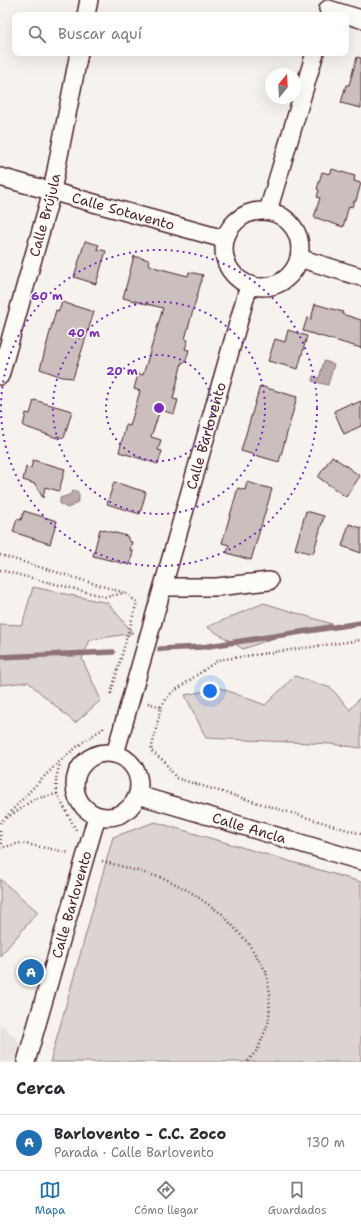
<!DOCTYPE html>
<html lang="es">
<head>
<meta charset="utf-8">
<style>
  body { margin:0; font-family:"Shantell Sans",sans-serif; background:#f2f2f3; color:#2b2b33 }
  .compass { position:absolute; left:265px; top:68px; width:36px; height:36px; border-radius:50%; background:#fff; box-shadow:0 4px 16px #0002; rotate:18deg }
  .you { position:absolute; left:210px; top:691px; width:14px; height:14px; margin:-10px; border:3px solid #fff; border-radius:50%; background:#1a73e8; box-shadow:0 0 0 6px #1a73e833 }
  .badge { display:grid; place-items:center; width:26px; height:26px; border-radius:50%; background:#1f6fb2; color:#fff; font-size:13px; font-weight:700 }
  .pin { position:absolute; translate:-50% -50%; border:2px solid #fff; box-shadow:0 1px 4px #0006 }
  .list { margin:0; padding:0; list-style:none }
  h2 { display:flex; justify-content:space-between; align-items:center; height:52px; margin:0; padding:0 16px; font-size:17px }
  h2 small { font-size:13px; font-weight:400; color:#7c7c81 }
  .list li { display:grid; grid-template-columns:26px 1fr auto; gap:12px; align-items:center; box-sizing:border-box; height:56px; padding:0 16px; border-top:1px solid #e1e1e2 }
  .list b { display:block; font-size:15px; white-space:nowrap }
  .list p { margin:0; font-size:13px; white-space:nowrap; color:#7c7c81 }
  .list em { font-size:13px; font-style:normal; color:#7c7c81 }
  .icon { flex:none; width:22px; height:22px; fill:none; stroke:currentColor; stroke-width:2; stroke-linecap:round; stroke-linejoin:round }
  .map { position:relative; flex:none; width:361px; height:1062px; overflow:hidden }
  .search { position:absolute; background:#fff; box-shadow:0 4px 16px #0002; left:12px; right:12px; top:12px; height:44px; display:flex; align-items:center; gap:10px; box-sizing:border-box; padding:0 14px; border-radius:8px; color:#7c7c81; font-size:15px }
  .sheet { height:108px; background:#fff }
  nav { display:flex; justify-content:space-around; align-items:center; box-sizing:border-box; height:56px; border-top:1px solid #e1e1e2; background:#fff; font-size:11px; color:#7c7c81 }
  nav a { display:grid; justify-items:center; gap:2px }
  nav .on { color:#1f6fb2 }
  .map>svg:first-child { display:block }
</style>
</head>
<body>
<div class="map">
<svg width="361" height="1062" viewBox="0 0 361 1062">
  <rect width="100%" height="100%" fill="#f6f3ef"/>
  <filter id="ink" filterUnits="userSpaceOnUse"><feTurbulence type="fractalNoise" baseFrequency=".025" numOctaves="2"/><feDisplacementMap in="SourceGraphic" scale="8" xChannelSelector="R" yChannelSelector="G"/><feConvolveMatrix kernelMatrix="1 2 1 2 8 2 1 2 1" color-interpolation-filters="sRGB"/></filter>
  <g filter="url(#ink)">
    <!-- built -->
    <path fill="#e9e3e0" d="M 0,1023 L 20,1042 L 15,1062 L 0,1062 Z"/>
    <!-- green -->
    <path fill="#dcd4d2" stroke="#937a7e" d="M 33,587 L 108,603 L 133,633 L 90,640 L 82,659 L 101,700 L 75,723 L 28,682 L 0,685 L 0,624 L 22,625 Z
      M 264,603 L 332,624 L 288,633 L 243,649 L 207,627 Z
      M 295,676 L 331,688 L 350,710 L 361,696 L 361,748 L 331,744 L 206,738 L 185,695 L 220,688 L 265,705 Z
      M 155,822 L 361,882 L 361,1062 L 50,1062 L 113,837 Z
      M 0,879 L 38,912 L 0,956 Z"/>
    <!-- water -->
    <path fill="#bbabac" stroke="#8e7378" d="M 324,361 L 334,364 L 328,385 L 312,381 L 313,376 L 319,378 Z
      M 73,491 L 77,491 C 83,500 75,506 67,508 L 60,504 L 60,498 L 69,495 Z"/>
    <g fill="none" stroke-linecap="round" stroke-linejoin="round">
      <!-- stream -->
      <path stroke="#8e7378" stroke-width="5.5" d="M 160,649 L 202,647 L 361,623
        M 0,657 L 113,652"/>
    </g>
    <!-- building -->
    <path fill="#cbbfbe" stroke="#4a1f2b" d="M 357,57 L 361,58 L 361,108 L 341,103 L 346,85 L 349,85 Z
      M 332,169 L 355,176 L 354,181 L 361,183 L 356,201 L 354,201 L 352,207 L 349,206 L 343,227 L 314,217 L 320,198 L 317,197 L 319,190 L 317,189 L 322,172 L 330,174 Z
      M 85,241 L 99,245 L 97,249 L 106,251 L 96,284 L 74,277 Z
      M 134,256 L 149,260 L 148,264 L 157,268 L 188,276 L 189,272 L 203,275 L 185,339 L 188,340 L 185,349 L 189,350 L 185,363 L 182,362 L 173,399 L 178,400 L 174,414 L 160,410 L 151,437 L 161,440 L 158,450 L 162,451 L 158,464 L 119,452 L 126,425 L 130,426 L 140,391 L 134,389 L 138,374 L 143,375 L 163,308 L 123,298 Z
      M 62,302 L 94,312 L 73,378 L 62,377 L 40,369 L 56,310 L 59,311 Z
      M 315,304 L 343,312 L 342,314 L 361,320 L 361,348 L 303,331 L 307,318 L 311,319 Z
      M 288,330 L 307,336 L 298,369 L 268,361 L 275,339 L 285,342 Z
      M 260,386 L 297,397 L 279,462 L 241,451 Z
      M 34,400 L 72,411 L 64,438 L 57,436 L 57,438 L 23,426 L 26,413 L 30,414 Z
      M 361,401 L 361,426 L 344,434 L 334,411 L 351,403 L 352,405 Z
      M 332,456 L 360,476 L 346,497 L 318,477 Z
      M 33,460 L 65,469 L 59,491 L 45,487 L 43,498 L 35,484 L 23,480 L 26,467 L 31,468 Z
      M 114,482 L 146,492 L 140,514 L 107,504 Z
      M 247,482 L 272,489 L 251,560 L 227,553 L 229,545 L 222,543 L 238,488 L 245,490 Z
      M 24,511 L 57,521 L 50,544 L 13,532 L 17,519 L 21,520 Z
      M 306,511 L 324,516 L 313,554 L 295,549 Z
      M 349,524 L 361,528 L 361,553 L 342,546 Z
      M 100,529 L 127,536 L 129,541 L 132,542 L 130,550 L 133,551 L 130,565 L 93,556 Z"/>
    <g fill="none" stroke-linecap="round" stroke-linejoin="round">
      <!-- minor casing -->
      <g stroke="#4a1f2b" stroke-width="20">
        <g id="minor">
          <path d="M 328,9 L 361,19"/>
          <path d="M 86,15 L 89,0"/>
          <path id="s1" d="M 0,177 L 224,239"/>
          <circle cx="262" cy="249" r="38"/>
          <path d="M 268,211 L 315,53"/>
          <path d="M 299,258 L 361,277"/>
          <path id="s2" d="M 0,376 L 52,191 L 79,53"/>
          <path d="M 163,587 L 217,587 L 269,581"/>
          <circle cx="107" cy="785" r="32"/>
          <path id="s3" d="M 115,754 L 249,285"/>
          <path id="s4" d="M 138,795 L 361,861"/>
          <path id="s5" d="M 26,1062 L 97,816"/>
        </g>
      </g>
      <!-- path -->
      <path stroke="#4a1f2b" stroke-width="2.5" stroke-dasharray="1 3" stroke-linecap="butt" d="M 0,555 L 125,593 L 137,602 L 111,693 L 114,694
        M 0,570 L 106,597 L 124,593
        M 148,703 L 161,707 L 151,751 L 164,761 L 176,778 L 361,834
        M 161,707 L 169,695 L 218,660 L 361,640
        M 57,794 L 56,779 L 60,763
        M 7,818 L 34,799 L 57,794 L 76,830
        M 0,823 C 31,791 64,751 103,729 L 103,728
        M 0,831 L 1,847
        M 0,848 L 21,843 L 70,853
        M 102,861 L 166,879 L 189,891 L 222,914 L 248,943 L 266,971 L 270,994 L 269,1021 L 258,1049 L 247,1062"/>
      <!-- minor -->
      <use href="#minor" stroke="#fdfcf7" stroke-width="17"/>
    </g>
  </g>
  <!-- distance rings -->
  <g fill="none" stroke="#7b2cbf" stroke-width="2" stroke-dasharray="2 4">
    <circle cx="159" cy="408" r="53"/>
    <circle cx="159" cy="408" r="106"/>
    <circle cx="159" cy="408" r="158"/>
  </g>
  <g text-anchor="middle" dominant-baseline="central" stroke-width="3" stroke-linejoin="round" paint-order="stroke">
    <!-- street labels -->
    <g font-size="14" fill="#4a1f2b" stroke="#fdfcf7">
      <text stroke="none"><textPath href="#s1" startOffset="128">Calle Sotavento</textPath></text>
      <text stroke="none"><textPath href="#s2" startOffset="167">Calle Brújula</textPath></text>
      <text stroke="none"><textPath href="#s3" startOffset="331">Calle Barlovento</textPath></text>
      <text stroke="none"><textPath href="#s4" startOffset="116">Calle Ancla</textPath></text>
      <text stroke="none"><textPath href="#s5" startOffset="164">Calle Barlovento</textPath></text>
    </g>
  </g>
  <circle cx="159" cy="408" r="6" fill="#7b2cbf" stroke="#fdfcf7" stroke-width="2"/>
  <g font-size="12" text-anchor="middle" font-weight="bold" fill="#7b2cbf" stroke="#fdfcf7" stroke-width="3" stroke-linejoin="round" paint-order="stroke">
    <text x="47" y="300">60 m</text>
    <text x="84" y="337">40 m</text>
    <text x="122" y="375">20 m</text>
  </g>
</svg>
<svg class="compass" viewBox="-18 -18 36 36"><path d="M0-13l5 13h-10z" fill="#e53935"/><path d="M0 13l5-13h-10z" fill="#7c7c81"/></svg>
<div class="you"></div>
<div class="pin badge" style="left:31px;top:972px">A</div>
<div class="search"><svg class="icon" aria-label="search" viewBox="0 0 24 24"><circle cx="10" cy="10" r="6"/><path d="M15 15l6 6"/></svg>Buscar aquí</div>
</div>
<section class="sheet">
<h2>Cerca<small></small></h2>
<ul class="list">
<li><span class="badge">A</span><div><b>Barlovento - C.C. Zoco</b><p>Parada · Calle Barlovento</p></div><em>130 m</em></li>
</ul>
</section>
<nav>
<a class="on"><svg class="icon" aria-label="map" viewBox="0 0 24 24"><path d="M3 6l6-2 6 2 6-2v14l-6 2-6-2-6 2zM9 4v14M15 6v14"/></svg>Mapa</a>
<a><svg class="icon" aria-label="directions" viewBox="0 0 24 24"><path d="M12 3l9 9-9 9-9-9zM9 14v-3h6M13 9l2 2-2 2"/></svg>Cómo llegar</a>
<a><svg class="icon" aria-label="saved" viewBox="0 0 24 24"><path d="M7 4h10v16l-5-4-5 4z"/></svg>Guardados</a>
</nav>
</body>
</html>
